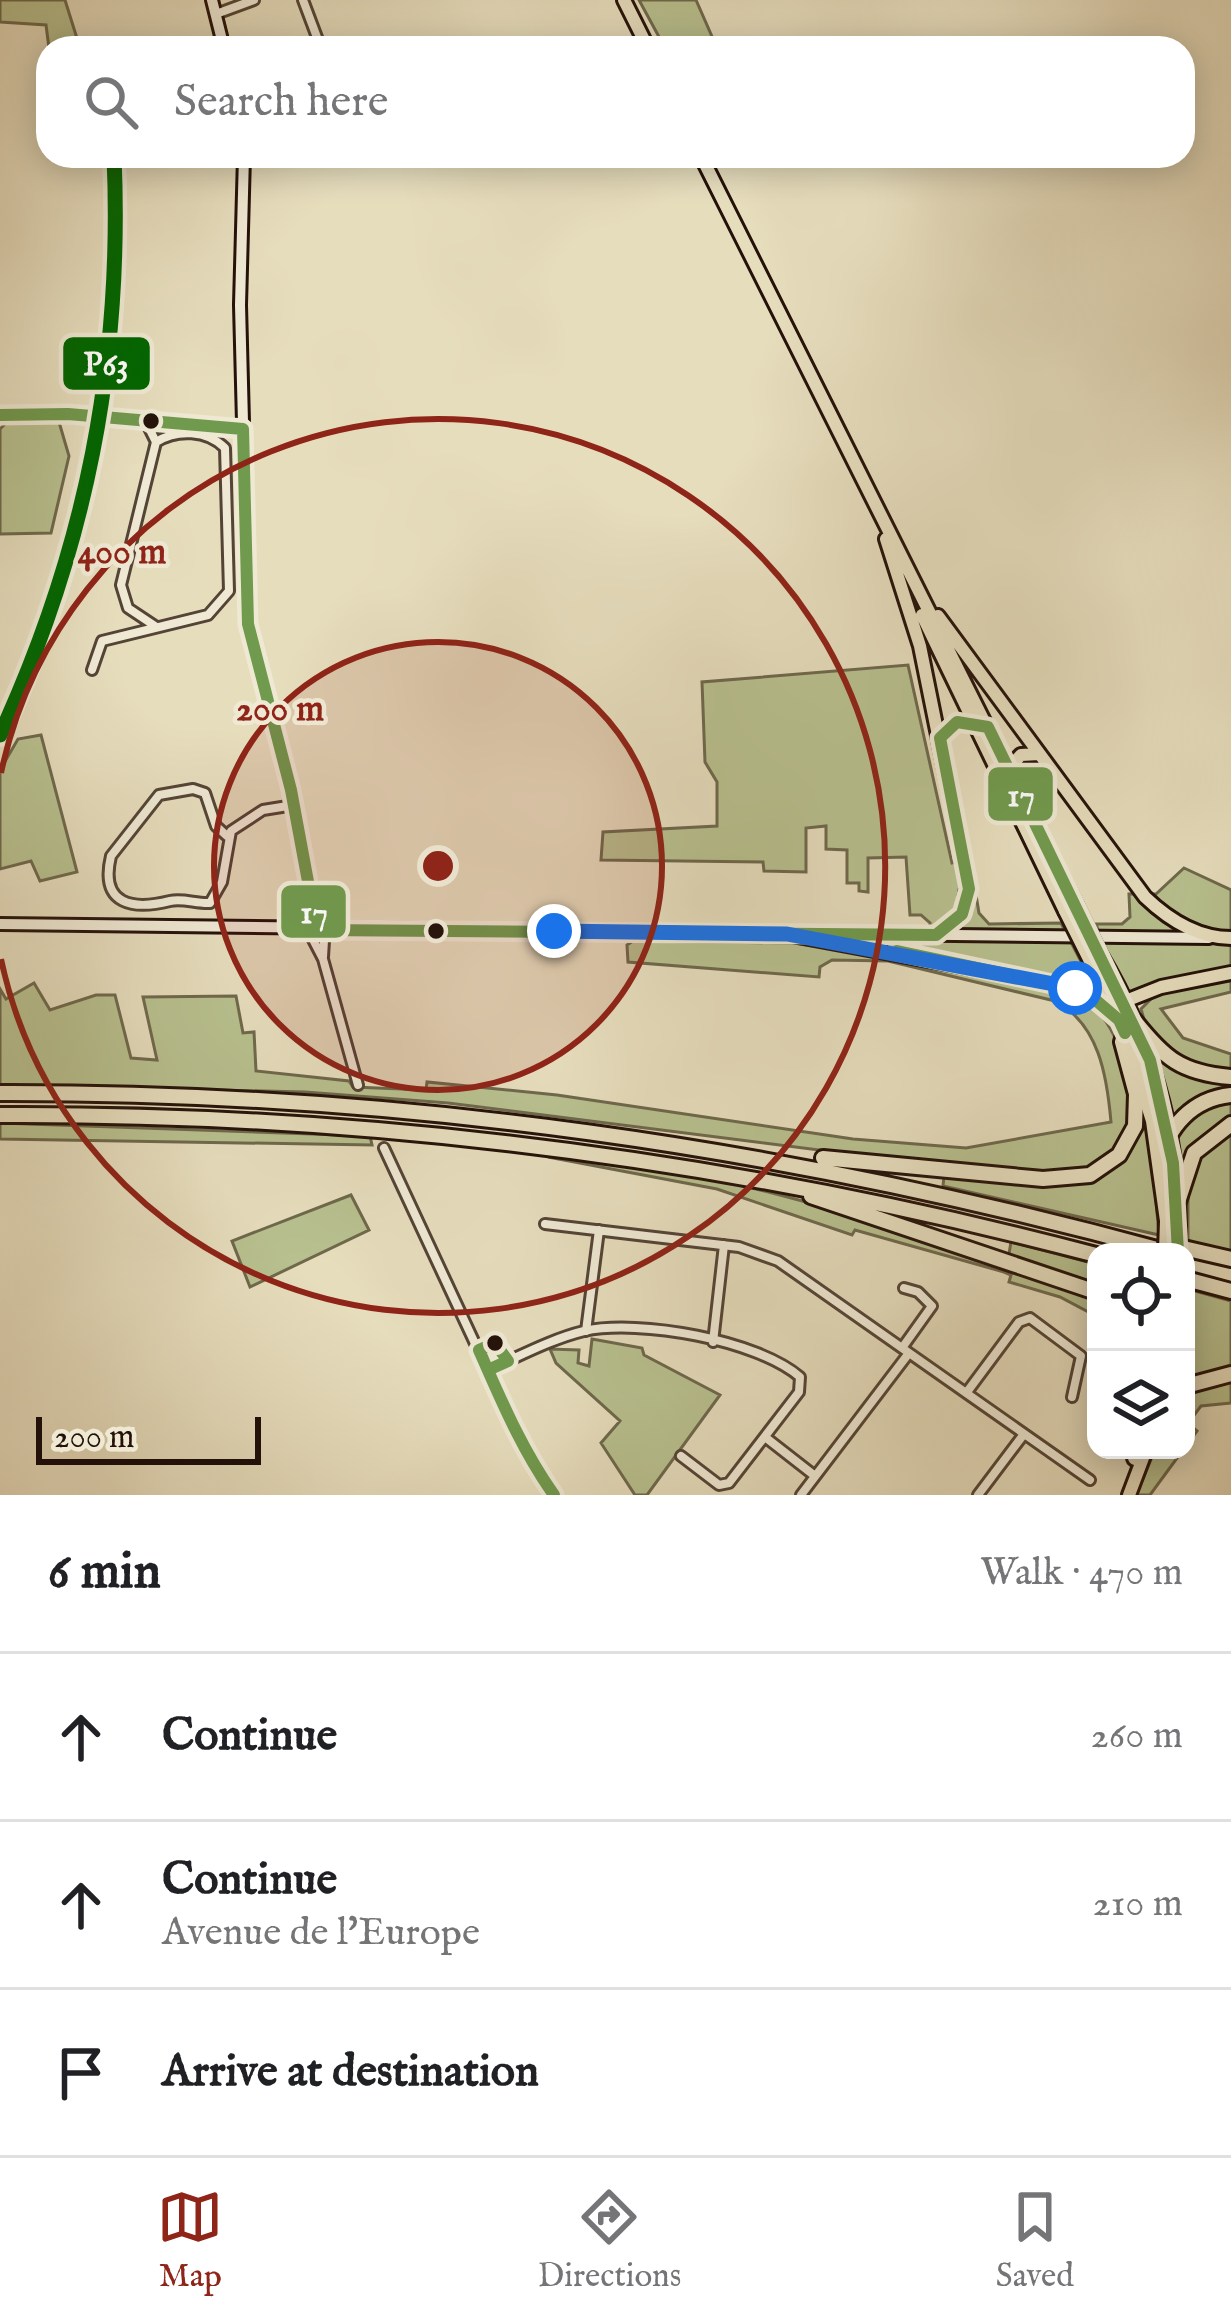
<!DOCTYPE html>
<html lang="en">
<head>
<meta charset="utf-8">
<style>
  body { margin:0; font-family:"IM FELL English",serif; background:#f6f6f6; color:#202124 }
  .controls { position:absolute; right:36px; bottom:36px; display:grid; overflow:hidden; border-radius:24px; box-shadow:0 6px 30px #0003 }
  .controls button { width:108px; height:108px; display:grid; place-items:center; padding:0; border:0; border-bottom:3px solid #e0e0e0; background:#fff; color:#202124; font:60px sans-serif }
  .scale { position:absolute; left:36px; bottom:30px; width:225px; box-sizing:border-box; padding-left:12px; border:6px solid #241109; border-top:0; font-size:33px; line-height:42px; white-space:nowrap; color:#241109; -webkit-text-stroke:9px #efe9d4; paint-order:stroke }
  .stop { position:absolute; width:36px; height:36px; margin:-27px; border:9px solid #1a73e8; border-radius:50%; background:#fff }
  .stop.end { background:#1a73e8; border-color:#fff; box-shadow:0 3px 12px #0008 }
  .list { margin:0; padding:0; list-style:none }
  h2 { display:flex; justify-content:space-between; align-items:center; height:156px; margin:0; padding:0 48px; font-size:51px }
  h2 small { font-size:39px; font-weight:400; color:#757577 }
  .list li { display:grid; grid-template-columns:78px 1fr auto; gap:36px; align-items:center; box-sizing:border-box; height:168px; padding:0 48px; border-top:3px solid #e0e0e0 }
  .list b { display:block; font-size:45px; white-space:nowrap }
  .list p { margin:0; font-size:39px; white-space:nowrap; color:#757577 }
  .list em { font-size:39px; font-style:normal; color:#757577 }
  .icon { flex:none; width:66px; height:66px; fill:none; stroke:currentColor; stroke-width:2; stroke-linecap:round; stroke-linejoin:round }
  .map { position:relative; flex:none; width:1231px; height:1495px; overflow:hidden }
  .search { position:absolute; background:#fff; box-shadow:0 6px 30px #0003; left:36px; right:36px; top:36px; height:132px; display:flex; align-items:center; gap:30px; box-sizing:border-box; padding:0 42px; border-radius:36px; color:#757577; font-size:45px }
  .sheet { height:660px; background:#fff }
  nav { display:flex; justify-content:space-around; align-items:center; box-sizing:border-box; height:168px; border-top:3px solid #e0e0e0; background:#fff; font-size:33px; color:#757577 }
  nav a { display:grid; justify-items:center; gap:6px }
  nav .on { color:#8f2418 }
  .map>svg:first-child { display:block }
</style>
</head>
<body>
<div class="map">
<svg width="1231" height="1495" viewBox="0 0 1231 1495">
  <rect width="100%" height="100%" fill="#e6ddbd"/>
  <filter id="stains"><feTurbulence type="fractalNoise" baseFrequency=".00167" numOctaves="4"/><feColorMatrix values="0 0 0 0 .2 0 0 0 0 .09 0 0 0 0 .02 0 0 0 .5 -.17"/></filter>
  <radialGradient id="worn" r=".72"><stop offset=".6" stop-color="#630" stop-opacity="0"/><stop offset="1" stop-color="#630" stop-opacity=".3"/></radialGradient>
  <!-- green -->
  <path fill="#b8c08f" stroke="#6e684c" stroke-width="3" d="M 0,0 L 65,0 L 80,48 L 49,48 L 46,25 L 0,22 Z
    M 639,0 L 696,0 L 717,48 L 665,48 Z
    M 59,422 L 69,456 L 51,533 L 0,534 L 0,429 L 6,423 Z
    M 908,665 L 952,863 L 970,859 L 979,913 L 989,924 L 1061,923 L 1087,973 L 1079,979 L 1074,993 C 1120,1018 1129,1070 1130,1118 L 1150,1132 L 1159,1235 L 943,1186 L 945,1166 L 448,1103 L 305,1092 L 0,1085 L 0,989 L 6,999 L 34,983 L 50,1010 L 96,995 L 115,995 L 131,1058 L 157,1060 L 143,997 L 236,996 L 243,1033 L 254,1032 L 256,1071 L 349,1081 L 353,1087 L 426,1090 L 427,1082 L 557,1095 L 853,1139 L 966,1148 L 1111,1122 C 1107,1076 1099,1024 1055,1001 L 888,961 L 832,960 L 820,967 L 819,977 L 628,962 L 627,945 L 633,941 L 794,943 L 889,957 L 891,942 L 929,941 L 930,923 L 921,915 L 910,915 L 906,857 L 868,858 L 868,892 L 859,891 L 859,883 L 847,883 L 847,850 L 826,849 L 826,826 L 806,828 L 806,872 L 764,871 L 763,862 L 601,860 L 603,832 L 717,826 L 717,782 L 705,762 L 702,682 Z
    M 41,735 L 77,872 L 40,881 L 31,861 L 0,869 L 0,770 L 18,739 Z
    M 1184,868 L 1231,890 L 1231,969 L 1130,994 L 1106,954 L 1096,924 L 1122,924 L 1130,917 L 1129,894 L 1156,894 Z
    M 1231,979 L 1231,992 L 1161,1009 L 1183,1038 L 1231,1054 L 1231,1251 L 1188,1243 L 1188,1174 L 1178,1167 L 1170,1109 L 1141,1009 L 1155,995 Z
    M 0,1123 L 370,1136 L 372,1145 L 0,1139 Z
    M 548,1157 C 706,1165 858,1215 1007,1265 L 1011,1242 L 1096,1264 L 1096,1316 L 1060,1297 L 1009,1282 L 1011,1275 L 1004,1272 L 855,1230 L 852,1235 L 717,1189 Z
    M 351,1195 L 369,1230 L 250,1287 L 232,1241 Z
    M 1188,1289 L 1231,1301 L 1231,1403 L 1201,1406 L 1188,1423 L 1197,1431 L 1186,1446 Z
    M 592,1339 L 642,1348 L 644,1355 L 720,1395 L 647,1495 L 635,1495 L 601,1443 L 620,1421 L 556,1363 L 550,1349 L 579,1350 L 578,1363 L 589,1366 Z
    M 1155,1450 L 1183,1450 L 1150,1495 L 1136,1495 Z"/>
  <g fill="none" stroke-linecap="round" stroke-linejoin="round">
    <!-- street casing -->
    <g stroke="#544436" stroke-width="14">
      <path id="street" d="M 303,0 L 321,48
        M 216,14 L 254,0
        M 146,422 L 156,442 L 121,585 L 128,608 L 155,626
        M 92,670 L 102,641 L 208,615 L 229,591 L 225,448 C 207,430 177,429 156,442
        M 227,836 L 216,826 L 205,793 L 193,789 L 159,795 L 111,856 C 99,906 134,910 170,901 C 183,898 197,904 210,903 L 222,882 L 231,831 L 263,810 L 294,805
        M 307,928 L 323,959 L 358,1085
        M 323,957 L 325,924
        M 384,1148 L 526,1453 L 554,1495
        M 545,1224 L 739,1247 L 778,1261 L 1090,1480
        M 586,1331 L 599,1230
        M 713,1342 L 724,1245
        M 902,1348 L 932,1306 L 918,1292 L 904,1288
        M 488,1370 C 518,1357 551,1339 584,1331 C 640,1319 757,1340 800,1377 L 799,1392 L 729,1483 L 719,1485 L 681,1456
        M 967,1392 L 1019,1322 L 1030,1318 L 1081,1356 L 1072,1397
        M 765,1437 L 815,1476
        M 801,1495 L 909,1353
        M 978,1495 L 1024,1434"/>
    </g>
    <!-- secondary casing -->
    <g stroke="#241109" stroke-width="16">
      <path id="secondary" d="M 212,0 L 224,48
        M 244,156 L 240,305 L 248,618 L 293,797 L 317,930
        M 0,415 L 68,414 L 243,429
        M 0,924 L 1209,938"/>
    </g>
    <!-- primary casing -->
    <g stroke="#241109" stroke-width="18">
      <path id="primary" d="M 624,0 L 648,48
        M 701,156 L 1076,905
        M 886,539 L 920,646 L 968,884 L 962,914 L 936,935
        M 922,615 L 1065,911
        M 938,616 L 1145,897 C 1169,920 1197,938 1231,938
        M 940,738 L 953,724 L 973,721
        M 1006,771 L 1021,755 L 1039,754
        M 787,934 L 1075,987 L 1093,995 L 1119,1020
        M 1100,954 C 1149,1035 1178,1130 1179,1225
        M 1089,959 L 1113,1006
        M 1123,1002 L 1161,987 L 1231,973
        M 1124,1030 L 1152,1121 L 1166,1221
        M 1129,1495 L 1146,1450"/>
    </g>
    <!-- highway casing -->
    <g stroke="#241109" stroke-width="20">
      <path id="highway" d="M 1134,1020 C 1164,1058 1181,1073 1231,1077
        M 0,1093 C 402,1092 780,1146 1168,1252
        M 0,1115 C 373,1113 736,1160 1096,1255
        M 823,1158 L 1043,1179 L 1090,1175 L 1119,1155 L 1135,1126 L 1136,1094 L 1122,1042 L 1125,1033
        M 1160,1163 C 1167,1126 1193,1099 1231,1095
        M 811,1196 L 1096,1292
        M 1178,1202 L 1194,1153 L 1231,1124
        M 1166,1244 L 1231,1259
        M 1186,1279 L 1231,1291
        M 1186,1386 L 1231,1374
        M 1135,1458 L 1136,1450"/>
    </g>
    <!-- street -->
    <use href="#street" stroke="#efe9d4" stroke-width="8"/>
    <!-- secondary -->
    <use href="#secondary" stroke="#efe9d4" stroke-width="10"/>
    <!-- primary -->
    <use href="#primary" stroke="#e6ddbd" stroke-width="12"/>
    <!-- highway -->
    <use href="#highway" stroke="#e6ddbd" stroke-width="14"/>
    <!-- primary-bridge casing -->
    <g stroke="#241109" stroke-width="18" stroke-linecap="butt">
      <path id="primary-bridge" d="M 1076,905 L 1100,954
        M 1065,911 L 1089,959
        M 1165,1252 L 1166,1221
        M 1178,1252 L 1179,1225"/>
    </g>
    <!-- primary-bridge -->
    <use href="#primary-bridge" stroke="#e6ddbd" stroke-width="12"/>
    <!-- bus-1 casing -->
    <g stroke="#efe9d4" stroke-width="21">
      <path id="bus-1" d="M 0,415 L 68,414 L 243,429
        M 243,429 L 248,624 L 291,790 L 317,930 L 936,935 L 962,914 L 969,889 L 940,738 L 957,722 L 988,727 L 1150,1060 L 1173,1163 L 1178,1252
        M 897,951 L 1085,991 L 1119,1020 L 1125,1033"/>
    </g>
    <!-- bus-2 casing -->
    <g stroke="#efe9d4" stroke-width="21">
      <path id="bus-2" d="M 488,1370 L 508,1361 L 495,1343 L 479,1350 C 501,1400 522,1450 554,1495"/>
    </g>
    <!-- bus-1 -->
    <use href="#bus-1" stroke="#709a4d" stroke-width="12"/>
    <!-- bus-2 -->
    <use href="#bus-2" stroke="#709a4d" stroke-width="12"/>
    <!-- rail-1 casing -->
    <g stroke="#efe9d4" stroke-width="24">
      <path id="rail-1" d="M 0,735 C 86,549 123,361 114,156"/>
    </g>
    <!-- rail-1 -->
    <use href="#rail-1" stroke="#060" stroke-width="15"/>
  </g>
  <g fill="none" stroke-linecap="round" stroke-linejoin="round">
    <!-- route -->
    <path stroke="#1a73e8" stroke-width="15" d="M 554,931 L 787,934 L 1075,988"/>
  </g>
  <!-- distance rings -->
  <circle cx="438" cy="866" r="224" fill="#8f2418" fill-opacity=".12"/>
  <g fill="none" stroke="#8f2418" stroke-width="6">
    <circle cx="438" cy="866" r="224"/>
    <path d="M1 773A447 447 0 1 1 1 959"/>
  </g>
  <!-- markers -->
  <g fill="#241109" stroke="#efe9d4" stroke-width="4.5">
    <circle cx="151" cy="421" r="10"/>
    <circle cx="436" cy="931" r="10"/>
    <circle cx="495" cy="1343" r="10"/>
  </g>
  <circle cx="438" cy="866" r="18" fill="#8f2418" stroke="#efe9d4" stroke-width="6"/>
  <g font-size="36" text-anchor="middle" font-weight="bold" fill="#8f2418" stroke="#efe9d4" stroke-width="9" stroke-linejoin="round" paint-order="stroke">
    <text x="122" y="563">400 m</text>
    <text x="280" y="720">200 m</text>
  </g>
  <g stroke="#efe9d4" stroke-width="4.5">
    <rect x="61" y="335" width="91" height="57" rx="12" fill="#060"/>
    <rect x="986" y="765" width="69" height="58" rx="12" fill="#709a4d"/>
    <rect x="279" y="883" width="69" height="57" rx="12" fill="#709a4d"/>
  </g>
  <g font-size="33" text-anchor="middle" font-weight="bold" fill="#fff">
    <text x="106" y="375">P63</text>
    <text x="1021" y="806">17</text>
    <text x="314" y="923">17</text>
  </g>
  <rect width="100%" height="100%" filter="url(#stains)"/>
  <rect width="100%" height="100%" fill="url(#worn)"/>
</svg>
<div class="controls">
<button><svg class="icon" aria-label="locate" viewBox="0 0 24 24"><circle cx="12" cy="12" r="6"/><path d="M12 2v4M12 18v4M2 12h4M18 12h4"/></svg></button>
<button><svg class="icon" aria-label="layers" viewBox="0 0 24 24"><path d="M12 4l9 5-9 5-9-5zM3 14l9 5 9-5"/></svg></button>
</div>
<div class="scale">200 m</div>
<div class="stop" style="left:1075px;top:988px"></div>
<div class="stop end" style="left:554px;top:931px"></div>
<div class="search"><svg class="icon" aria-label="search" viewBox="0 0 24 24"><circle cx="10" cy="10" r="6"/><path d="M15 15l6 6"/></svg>Search here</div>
</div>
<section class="sheet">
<h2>6 min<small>Walk · 470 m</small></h2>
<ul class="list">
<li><svg class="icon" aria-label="ahead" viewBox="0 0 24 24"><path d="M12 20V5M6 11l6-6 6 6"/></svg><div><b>Continue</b></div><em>260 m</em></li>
<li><svg class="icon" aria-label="ahead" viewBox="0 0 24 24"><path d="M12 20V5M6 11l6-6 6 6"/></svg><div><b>Continue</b><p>Avenue de l'Europe</p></div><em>210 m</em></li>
<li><svg class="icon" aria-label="arrive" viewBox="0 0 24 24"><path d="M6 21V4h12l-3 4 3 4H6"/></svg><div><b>Arrive at destination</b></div></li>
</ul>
</section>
<nav>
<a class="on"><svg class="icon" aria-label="map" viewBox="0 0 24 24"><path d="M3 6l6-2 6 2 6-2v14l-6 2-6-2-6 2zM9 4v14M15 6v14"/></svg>Map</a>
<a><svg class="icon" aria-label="directions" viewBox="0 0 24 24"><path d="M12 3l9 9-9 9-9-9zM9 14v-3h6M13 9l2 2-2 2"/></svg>Directions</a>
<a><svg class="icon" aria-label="saved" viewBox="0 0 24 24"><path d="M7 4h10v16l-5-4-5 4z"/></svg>Saved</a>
</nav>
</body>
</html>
